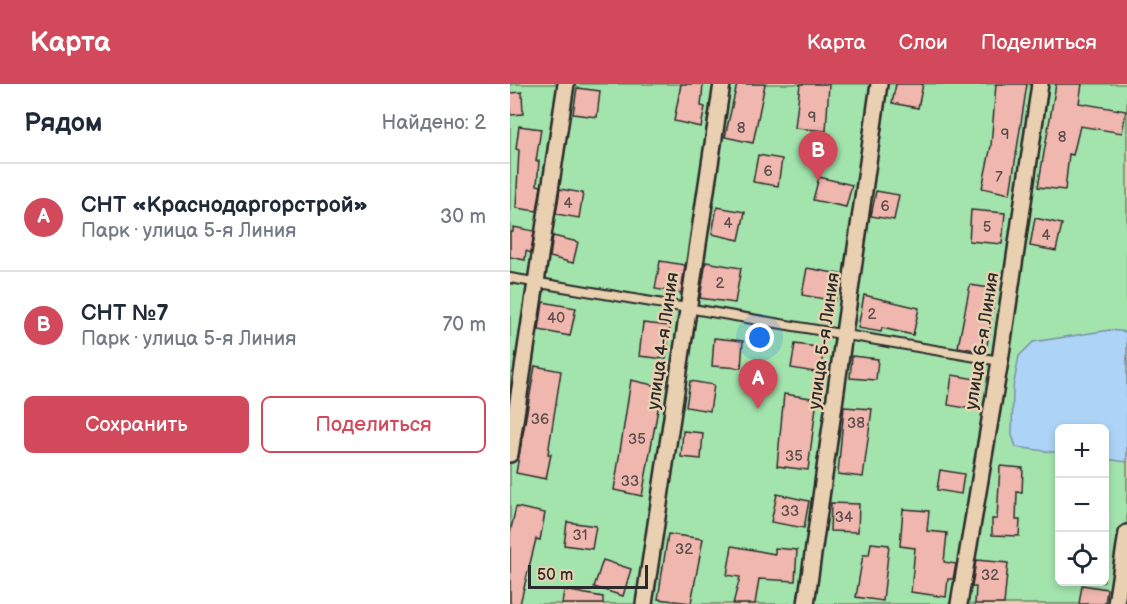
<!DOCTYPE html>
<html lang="ru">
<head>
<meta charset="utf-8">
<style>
  body { margin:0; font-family:"Balsamiq Sans",sans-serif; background:#f2f2f3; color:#1f2937 }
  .controls { position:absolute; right:18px; bottom:18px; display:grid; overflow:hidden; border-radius:9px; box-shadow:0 3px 9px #0003 }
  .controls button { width:54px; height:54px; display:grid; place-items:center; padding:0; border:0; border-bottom:2px solid #e0e1e3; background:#fff; color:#1f2937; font:30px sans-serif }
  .scale { position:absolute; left:18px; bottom:15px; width:120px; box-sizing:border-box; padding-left:6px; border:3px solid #2b2b2b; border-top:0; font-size:16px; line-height:21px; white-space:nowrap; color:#2b2b2b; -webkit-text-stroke:4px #e8d0b0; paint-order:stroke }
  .you { position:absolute; left:250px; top:254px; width:21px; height:21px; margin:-15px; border:4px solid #fff; border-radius:50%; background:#1a73e8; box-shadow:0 0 0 9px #1a73e833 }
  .badge { display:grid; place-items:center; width:39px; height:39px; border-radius:50%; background:#d1495b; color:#fff; font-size:20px; font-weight:700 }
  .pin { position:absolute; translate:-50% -50px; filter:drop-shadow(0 2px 3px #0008) }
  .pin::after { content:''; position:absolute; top:32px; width:21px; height:18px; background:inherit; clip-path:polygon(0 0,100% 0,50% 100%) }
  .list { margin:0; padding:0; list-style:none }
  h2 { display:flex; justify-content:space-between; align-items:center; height:78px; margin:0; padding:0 24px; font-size:26px }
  h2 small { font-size:20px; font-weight:400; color:#747a83 }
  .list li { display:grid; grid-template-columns:39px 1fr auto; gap:18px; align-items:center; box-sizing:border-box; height:108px; padding:0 24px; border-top:2px solid #e0e1e3 }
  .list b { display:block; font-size:22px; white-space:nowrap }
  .list p { margin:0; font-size:20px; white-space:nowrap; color:#747a83 }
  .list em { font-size:20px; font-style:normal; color:#747a83 }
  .actions { display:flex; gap:12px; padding:18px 24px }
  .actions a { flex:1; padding:14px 0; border:2px solid #d1495b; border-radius:9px; text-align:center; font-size:21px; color:#d1495b }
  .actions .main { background:#d1495b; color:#fff }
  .icon { flex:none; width:33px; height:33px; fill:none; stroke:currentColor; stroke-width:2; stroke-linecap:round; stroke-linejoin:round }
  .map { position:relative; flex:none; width:617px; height:520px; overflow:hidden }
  header { display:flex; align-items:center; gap:36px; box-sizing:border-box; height:84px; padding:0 30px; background:#d1495b; color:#fff }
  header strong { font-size:28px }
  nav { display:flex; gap:33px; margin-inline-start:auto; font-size:21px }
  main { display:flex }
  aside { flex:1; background:#fff }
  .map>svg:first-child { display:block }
</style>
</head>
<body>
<header>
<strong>Карта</strong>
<nav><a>Карта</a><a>Слои</a><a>Поделиться</a></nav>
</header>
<main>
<aside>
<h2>Рядом<small>Найдено: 2</small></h2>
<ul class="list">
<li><span class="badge">A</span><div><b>СНТ «Краснодаргорстрой»</b><p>Парк · улица 5-я Линия</p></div><em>30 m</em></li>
<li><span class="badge">B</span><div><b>СНТ №7</b><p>Парк · улица 5-я Линия</p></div><em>70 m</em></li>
</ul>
<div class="actions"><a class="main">Сохранить</a><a>Поделиться</a></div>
</aside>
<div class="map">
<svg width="617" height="520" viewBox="0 0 617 520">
  <rect width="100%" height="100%" fill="#eccdb1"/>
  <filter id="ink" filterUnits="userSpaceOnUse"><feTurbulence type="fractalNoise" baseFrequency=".0167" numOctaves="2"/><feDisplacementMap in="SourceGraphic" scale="12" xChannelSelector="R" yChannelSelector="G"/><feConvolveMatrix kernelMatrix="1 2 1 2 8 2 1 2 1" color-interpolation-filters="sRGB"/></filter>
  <g filter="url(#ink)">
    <!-- green -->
    <path fill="#a3e4ad" stroke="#67886c" stroke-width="1.5" fill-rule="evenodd" d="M 0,0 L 617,0 L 617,520 L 0,520 ZM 550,344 L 594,344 L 594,498 L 550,498 Z"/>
    <!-- water -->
    <path fill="#add4f7" stroke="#7990a5" stroke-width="1.5" d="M 600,246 L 617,248 L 617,378 L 595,375 L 594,344 L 550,344 L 549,369 L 506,363 L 502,351 L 503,304 L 509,272 L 523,258 Z"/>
    <!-- building -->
    <path fill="#efb7ad" stroke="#2b2b2b" stroke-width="1.5" d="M 171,0 L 193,0 L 191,22 L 195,23 L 191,43 L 164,37 Z
      M 227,0 L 255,0 L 243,59 L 215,53 Z
      M 290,0 L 319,0 L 316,47 L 285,44 Z
      M 386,0 L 413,0 L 408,24 L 382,19 Z
      M 486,0 L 517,0 L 500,110 L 472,104 L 481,62 Z
      M 546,0 L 572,0 L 569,19 L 616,27 L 612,49 L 570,42 L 563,71 L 559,70 L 555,106 L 528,103 Z
      M 67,4 L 90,7 L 87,33 L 63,30 Z
      M 12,8 L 13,30 L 0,31 L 0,9 Z
      M 9,42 L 31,45 L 26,77 L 29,77 L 27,101 L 31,102 L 27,127 L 6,124 L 9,66 L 6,65 Z
      M 248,71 L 272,75 L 268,102 L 243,98 Z
      M 309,93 L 342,101 L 336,123 L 303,116 Z
      M 50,105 L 73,109 L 69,134 L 46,130 Z
      M 366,107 L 389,111 L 384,136 L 361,132 Z
      M 207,123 L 235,128 L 229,156 L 202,150 Z
      M 461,126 L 495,129 L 492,160 L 459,157 Z
      M 525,134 L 552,140 L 546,167 L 520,162 Z
      M 3,143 L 24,147 L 21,169 L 16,167 L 15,176 L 0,173 L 0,148 L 3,148 Z
      M 43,152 L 68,158 L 63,179 L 40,173 Z
      M 150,177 L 175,181 L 171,209 L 145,205 Z
      M 196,178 L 231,184 L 225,219 L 190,214 Z
      M 297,184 L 330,190 L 325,217 L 292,211 Z
      M 460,201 L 486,205 L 476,268 L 448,263 Z
      M 354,211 L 409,224 L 403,251 L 372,244 L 371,248 L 348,244 Z
      M 33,218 L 66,224 L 60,252 L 29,246 Z
      M 133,239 L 160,242 L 156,275 L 129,272 Z
      M 204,254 L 233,257 L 231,284 L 202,282 Z
      M 285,260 L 314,264 L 310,289 L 281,284 Z
      M 342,272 L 368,275 L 366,296 L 340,294 Z
      M 25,282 L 51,287 L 38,370 L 41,370 L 36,395 L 6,389 Z
      M 442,291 L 472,296 L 468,326 L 438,321 Z
      M 121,296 L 152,303 L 132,412 L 104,406 Z
      M 180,297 L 204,301 L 200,327 L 176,323 Z
      M 274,310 L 307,315 L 298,386 L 267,382 Z
      M 334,323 L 362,325 L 353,393 L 328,390 Z
      M 173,347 L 193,349 L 191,375 L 171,373 Z
      M 490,382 L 513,384 L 512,409 L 507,408 L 506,436 L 510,436 L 509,452 L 482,451 L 482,435 L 487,435 Z
      M 430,386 L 454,390 L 451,410 L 427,406 Z
      M 267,410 L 299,417 L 294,444 L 261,438 Z
      M 321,419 L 349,420 L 348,448 L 320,447 Z
      M 6,423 L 35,429 L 30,456 L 26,455 L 10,520 L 0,520 L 0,449 Z
      M 393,425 L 419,427 L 417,447 L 437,449 L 434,478 L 446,480 L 443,495 L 438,495 L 436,513 L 401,508 L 405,464 L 390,462 Z
      M 57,438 L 86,442 L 82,465 L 54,461 Z
      M 158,450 L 193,455 L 181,519 L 148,515 Z
      M 361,459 L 379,461 L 373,517 L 346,513 L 353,471 L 359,471 Z
      M 222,462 L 265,470 L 265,464 L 287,466 L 285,497 L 249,495 L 245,520 L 223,520 L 230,493 L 217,491 Z
      M 93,476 L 121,485 L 113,512 L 84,503 Z
      M 466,476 L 498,479 L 494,520 L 465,520 L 466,503 L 462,503 Z
      M 572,501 L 597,505 L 595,520 L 569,520 Z
      M 54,506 L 93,513 L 93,520 L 52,520 Z"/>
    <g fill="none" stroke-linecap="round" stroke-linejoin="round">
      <!-- service casing -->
      <g stroke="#2b2b2b" stroke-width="12">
        <path id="service" d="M 0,194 L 490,277"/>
      </g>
      <!-- minor casing -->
      <g stroke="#2b2b2b" stroke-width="20">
        <path id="minor" d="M 0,370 L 56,0
          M 134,520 L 212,0
          M 296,520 L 369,0
          M 449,520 L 490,277 L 530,0
          M 606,520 L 617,449"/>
      </g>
      <!-- service -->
      <use href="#service" stroke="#e8d0b0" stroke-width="8"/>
      <!-- minor -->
      <use href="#minor" stroke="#e8d0b0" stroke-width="15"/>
    </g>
  </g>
  <g text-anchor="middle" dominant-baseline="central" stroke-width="5" stroke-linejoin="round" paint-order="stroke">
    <!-- number labels -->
    <g font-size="15" fill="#5c4e4c">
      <text x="302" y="33">9</text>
      <text x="231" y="44">8</text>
      <text x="495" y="50">9</text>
      <text x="552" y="53">8</text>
      <text x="258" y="87">6</text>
      <text x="489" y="93">7</text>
      <text x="58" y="119">4</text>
      <text x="375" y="122">6</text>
      <text x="218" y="139">4</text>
      <text x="477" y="143">5</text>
      <text x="536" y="151">4</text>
      <text x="210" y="199">2</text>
      <text x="362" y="230">2</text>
      <text x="46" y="234">40</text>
      <text x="30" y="335">36</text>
      <text x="346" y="339">38</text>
      <text x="127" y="355">35</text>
      <text x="284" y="372">35</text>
      <text x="120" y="397">33</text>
      <text x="280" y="427">33</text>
      <text x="334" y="433">34</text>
      <text x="70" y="451">31</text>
      <text x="174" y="465">32</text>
      <text x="480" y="491">32</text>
    </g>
    <!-- street labels -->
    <g font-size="18" fill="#2b2b2b" stroke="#e8d0b0">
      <text transform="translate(153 257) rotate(-82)">улица 4-я Линия</text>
      <text transform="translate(314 257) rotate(-82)">улица 5-я Линия</text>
      <text transform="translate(472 257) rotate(-81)">улица 6-я Линия</text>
    </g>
  </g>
</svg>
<div class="controls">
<button>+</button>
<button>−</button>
<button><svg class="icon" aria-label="locate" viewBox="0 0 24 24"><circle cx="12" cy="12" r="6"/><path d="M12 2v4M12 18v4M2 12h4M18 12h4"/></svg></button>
</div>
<div class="scale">50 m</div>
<div class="you"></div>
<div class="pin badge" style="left:248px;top:325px">A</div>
<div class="pin badge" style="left:308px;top:97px">B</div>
</div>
</main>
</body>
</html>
